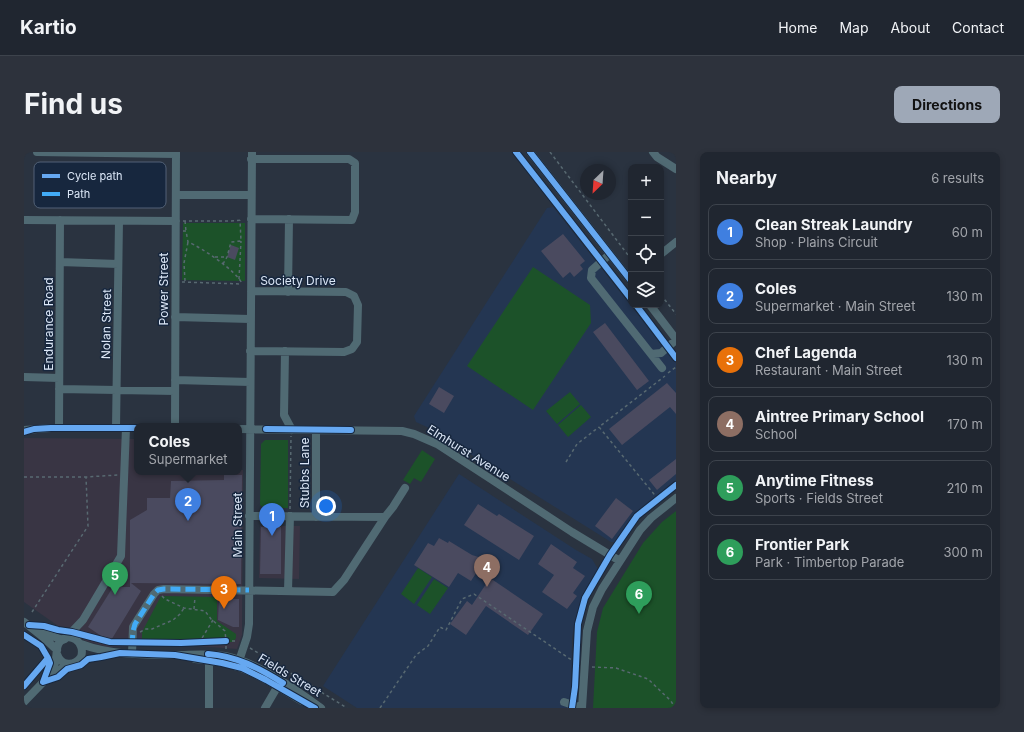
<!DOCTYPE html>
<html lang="en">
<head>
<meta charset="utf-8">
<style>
  body { margin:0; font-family:Inter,sans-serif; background:#2d323c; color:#f1f3f6 }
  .controls { position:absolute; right:12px; top:12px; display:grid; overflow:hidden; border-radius:8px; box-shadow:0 2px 6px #0003 }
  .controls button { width:36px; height:36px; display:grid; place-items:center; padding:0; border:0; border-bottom:1px solid #3d434c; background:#202630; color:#f1f3f6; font:20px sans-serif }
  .compass { position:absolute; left:556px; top:12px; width:36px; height:36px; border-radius:50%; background:#202630; box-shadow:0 2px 6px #0003; rotate:205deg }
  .you { position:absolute; left:302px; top:354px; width:14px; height:14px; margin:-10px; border:3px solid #fff; border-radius:50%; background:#1a73e8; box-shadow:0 0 0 6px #1a73e833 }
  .badge { display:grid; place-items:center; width:26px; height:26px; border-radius:50%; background:#9ea8b7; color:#fff; font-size:13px; font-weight:700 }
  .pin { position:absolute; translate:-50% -33px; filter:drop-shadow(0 1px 2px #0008) }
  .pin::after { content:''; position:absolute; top:21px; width:14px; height:12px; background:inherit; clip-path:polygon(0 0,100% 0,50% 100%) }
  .popup { position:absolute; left:110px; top:271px; width:108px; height:52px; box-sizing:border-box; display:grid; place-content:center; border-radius:8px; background:#202630; filter:drop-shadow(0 1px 3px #0005); font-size:13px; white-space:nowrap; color:#a2a5ab }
  .popup b { font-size:15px; color:#f1f3f6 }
  .popup::after { content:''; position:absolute; left:50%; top:100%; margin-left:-8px; border:8px solid transparent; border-top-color:#202630 }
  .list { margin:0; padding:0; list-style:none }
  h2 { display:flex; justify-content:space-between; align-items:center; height:52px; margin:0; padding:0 16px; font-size:17px }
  h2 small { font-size:13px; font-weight:400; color:#a2a5ab }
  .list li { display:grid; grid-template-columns:26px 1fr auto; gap:12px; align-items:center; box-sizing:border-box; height:56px; margin:0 8px 8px; padding:0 8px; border:1px solid #3d434c; border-radius:8px }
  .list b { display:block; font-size:15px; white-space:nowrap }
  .list p { margin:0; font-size:13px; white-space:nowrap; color:#a2a5ab }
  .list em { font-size:13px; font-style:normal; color:#a2a5ab }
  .icon { flex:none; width:22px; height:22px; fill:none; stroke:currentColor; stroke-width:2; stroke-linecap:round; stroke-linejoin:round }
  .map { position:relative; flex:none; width:652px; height:556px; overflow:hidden; border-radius:8px }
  header { display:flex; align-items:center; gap:24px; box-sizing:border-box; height:56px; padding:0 20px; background:#202630; border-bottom:1px solid #3d434c }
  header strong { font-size:19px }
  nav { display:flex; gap:22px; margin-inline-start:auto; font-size:14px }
  .intro { display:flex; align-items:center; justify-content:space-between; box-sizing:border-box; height:96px; padding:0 24px }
  h1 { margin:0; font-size:28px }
  .button { padding:10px 18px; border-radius:8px; background:#9ea8b7; color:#111; font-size:14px; font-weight:700 }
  main { display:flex; gap:24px; padding:0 24px }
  aside { flex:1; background:#202630; border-radius:8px; box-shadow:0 2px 6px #0003 }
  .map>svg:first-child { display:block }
</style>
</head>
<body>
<header>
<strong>Kartio</strong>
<nav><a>Home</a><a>Map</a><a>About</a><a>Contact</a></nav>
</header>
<div class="intro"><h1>Find us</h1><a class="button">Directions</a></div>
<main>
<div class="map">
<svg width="652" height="556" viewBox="0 0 652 556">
  <rect width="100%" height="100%" fill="#2a3340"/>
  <!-- commercial -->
  <path fill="#393544" d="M 0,286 L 113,287 L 113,320 L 215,320 L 215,293 L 215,318 L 219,318 L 218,483 L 213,497 L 158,493 L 83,495 L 62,489 L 37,476 L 0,450 Z
    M 236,374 L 276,374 L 275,427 L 235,426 Z"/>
  <!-- built -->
  <path fill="#243652" d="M 529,55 L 652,211 L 652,329 L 611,362 L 601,374 L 593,390 L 587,390 L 403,275 L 392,270 L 390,264 L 523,56 Z
    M 435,322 L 552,398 L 568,407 L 574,417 L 556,451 L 550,473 L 548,487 L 547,540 L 545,556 L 333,556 L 299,534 Z"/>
  <!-- green -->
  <path fill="#1c5229" d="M 159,71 L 221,71 L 221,129 L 158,128 Z
    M 509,115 L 566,153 L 567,171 L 509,258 L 443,214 Z
    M 546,240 L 556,252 L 533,272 L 522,259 Z
    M 557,253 L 567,265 L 544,285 L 534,273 Z
    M 241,288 L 264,288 L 264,356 L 240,356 L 236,353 L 237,292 Z
    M 398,298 L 411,307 L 397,330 L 390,326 L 386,332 L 379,328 Z
    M 652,359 L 652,556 L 569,556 L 573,480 L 579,456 L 619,391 L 638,370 Z
    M 394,416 L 408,425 L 390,452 L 377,442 Z
    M 410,427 L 424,436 L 406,462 L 393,453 Z
    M 137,444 L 193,445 L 193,469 L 212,482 L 212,486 L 209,490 L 118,489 L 118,480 Z"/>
  <!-- building -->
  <path fill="#4a4a5f" d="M 539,82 L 561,109 L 556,113 L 559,117 L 550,125 L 546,120 L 539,126 L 517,99 Z
    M 207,93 L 215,96 L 211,108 L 203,105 Z
    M 581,171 L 625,229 L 613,238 L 569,180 Z
    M 643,231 L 652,241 L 652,262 L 646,255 L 598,293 L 585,277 Z
    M 415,235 L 430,244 L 420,261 L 405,252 Z
    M 652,307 L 652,322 L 633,338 L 625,328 Z
    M 200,323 L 218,323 L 217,432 L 107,431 L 117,439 L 86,490 L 64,475 L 89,435 L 106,435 L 106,368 L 123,358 L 123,346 L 146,346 L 147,329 L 200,328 Z
    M 592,346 L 609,359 L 588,387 L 571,374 Z
    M 454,352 L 473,364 L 475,362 L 510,384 L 495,408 L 440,373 Z
    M 237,375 L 257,375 L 257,422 L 236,422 Z
    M 415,386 L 424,391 L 425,389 L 448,403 L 461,407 L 447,429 L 434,421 L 425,435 L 390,413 L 404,391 L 410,394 Z
    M 527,392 L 553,410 L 549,416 L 561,424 L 549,441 L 553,444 L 543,457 L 518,440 L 530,423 L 514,412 Z
    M 466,426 L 519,462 L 504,483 L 462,454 L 442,483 L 426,472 L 443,449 L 448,453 Z
    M 195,447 L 215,447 L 215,475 L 209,475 L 194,468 Z"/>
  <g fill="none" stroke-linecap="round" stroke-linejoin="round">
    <!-- path -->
    <path stroke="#586971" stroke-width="1.5" stroke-dasharray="3 3" stroke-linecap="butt" d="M 526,0 L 607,107
      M 159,69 L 206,69 L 219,68
      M 161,69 L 162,79
      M 159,79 L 162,79 L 164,90 C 177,95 214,120 218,132
      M 191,105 L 203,105
      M 199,112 L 203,105 L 207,90 L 217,89 L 216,68
      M 215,127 L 217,89
      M 161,129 L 160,111 L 164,90
      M 158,130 L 218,132
      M 605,138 L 607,141
      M 637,143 L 652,162
      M 644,221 L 652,215
      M 542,310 L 553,292 L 575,275
      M 0,325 L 62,325
      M 634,347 L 575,275 L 641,224
      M 266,357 L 267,284
      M 138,444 L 141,447 L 160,456 L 181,459 L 187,467 L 201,479 L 202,489 L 202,497
      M 170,457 L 171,445
      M 8,460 L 64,374 L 62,325 L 94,323
      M 116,480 L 122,477 L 128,477 L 149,468 L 156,462 L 160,456
      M 202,489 L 214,489
      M 175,491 L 189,468
      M 226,496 L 323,556
      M 568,515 L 592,516 L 624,527 L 647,549 L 651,556
      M 356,556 L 392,503 L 404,494 L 416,475 L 422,478 L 438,447 L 450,442 L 552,511"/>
    <!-- minor -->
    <path stroke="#506a73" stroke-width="8" d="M 13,0 L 152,2
      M 506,0 L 607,129
      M 629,0 L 633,5 L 652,17
      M 152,43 L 227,43
      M 227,67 L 328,68 L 331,60 L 331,11 L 325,7 L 227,7
      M 0,68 L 152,69
      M 586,102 L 568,118 L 567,126 L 627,202 L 637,201 L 652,188
      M 637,102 L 652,90
      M 36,110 L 94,112
      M 264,140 L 265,67
      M 626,153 L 652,187
      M 151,165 L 226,167
      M 226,199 L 320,200 L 328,197 L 333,190 L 334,153 L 330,144 L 322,140 L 227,139
      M 261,199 L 260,263 L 268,278
      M 627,202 L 638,216
      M 0,225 L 35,226
      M 151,228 L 226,230
      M 35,237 L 151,239
      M 151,274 L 152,0
      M 35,276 L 36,68
      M 92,276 L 95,69
      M 215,277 L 378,279 L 390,282 L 413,292 L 548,380 L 596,409
      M 0,278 L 27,276 L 113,276
      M 292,278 L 292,365
      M 361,365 L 369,355 L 381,336
      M 264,439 L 266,364
      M 0,470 L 19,485 L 33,498
      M 17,480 L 39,488
      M 41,487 L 59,468 L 97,404 L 102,276
      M 57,492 C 86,503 119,503 150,503 C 167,503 184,501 201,504 C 235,511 269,536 297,556
      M 108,502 L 109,475 L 130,442 L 134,438 L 140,437 L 309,440 L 320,428 L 361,365 L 225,364
      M 171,507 C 184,508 196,510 209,513 C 233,521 256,536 278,549
      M 213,515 L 223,485 L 225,472 L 228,0
      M 27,522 C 29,517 31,512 32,506 C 33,501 32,496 35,491 C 45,478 62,490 57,505 C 50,515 37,514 33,502
      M 0,550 L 27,522 L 46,512
      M 540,550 L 558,556
      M 185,556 L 185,508
      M 241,556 L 255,532
      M 558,556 L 563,479 L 569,455 L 578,437 L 616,378 L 627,366 L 652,346"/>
    <!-- quiet -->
    <path stroke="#42abf6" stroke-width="5" stroke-dasharray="10 5" stroke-linecap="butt" d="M 108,493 L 109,479 L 111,472 L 130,442 L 134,438 L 140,437 L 225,438"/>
    <!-- cycleway casing -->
    <g stroke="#17273e" stroke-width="8">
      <path id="cycleway" d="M 492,0 L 607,147
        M 506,0 L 607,129
        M 612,153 L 652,206
        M 242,277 L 327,278
        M 0,280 L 10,277 L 27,276 L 113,276
        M 5,473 L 20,474 L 34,478 L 48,480 L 86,490 L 157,491 L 202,489
        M 0,483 L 17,494 L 24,506 L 0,534
        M 184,502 C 212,504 235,516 259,531
        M 24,506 L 26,511 L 19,530 L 34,525 L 43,517 L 57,513 L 64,507 L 77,505 L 96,501 L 151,503 L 198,511 L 218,516 L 242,528 L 291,556
        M 548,556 L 551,535 L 554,472 L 561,446 L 586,403 L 613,364 L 652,333"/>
    </g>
    <!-- cycleway -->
    <use href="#cycleway" stroke="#66a8f1" stroke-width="6"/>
  </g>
  <g text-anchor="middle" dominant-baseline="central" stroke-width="3" stroke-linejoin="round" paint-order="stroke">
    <!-- street labels -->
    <g font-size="12" fill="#dce7f7" stroke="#17273e">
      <text x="274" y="128">Society Drive</text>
      <text transform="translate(139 137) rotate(-90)">Power Street</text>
      <text transform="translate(24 172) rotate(-90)">Endurance Road</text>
      <text transform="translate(82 172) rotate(-89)">Nolan Street</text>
      <text transform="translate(445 301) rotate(32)">Elmhurst Avenue</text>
      <text transform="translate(280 321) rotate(-90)">Stubbs Lane</text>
      <text transform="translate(213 373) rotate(-90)">Main Street</text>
      <text transform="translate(266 523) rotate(31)">Fields Street</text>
    </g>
  </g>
  <!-- legend -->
  <rect x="10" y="10" width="132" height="46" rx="6" fill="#17273e" stroke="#526176" stroke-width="1"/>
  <rect x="18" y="22" width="18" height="4" fill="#66a8f1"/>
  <rect x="18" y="40" width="18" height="4" fill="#42abf6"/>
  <g font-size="11" fill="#dce7f7">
    <text x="43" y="28">Cycle path</text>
    <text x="43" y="46">Path</text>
  </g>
</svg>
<div class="controls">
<button>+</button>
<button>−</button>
<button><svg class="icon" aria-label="locate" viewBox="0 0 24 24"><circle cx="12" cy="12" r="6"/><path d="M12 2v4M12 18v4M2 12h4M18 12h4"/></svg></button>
<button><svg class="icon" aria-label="layers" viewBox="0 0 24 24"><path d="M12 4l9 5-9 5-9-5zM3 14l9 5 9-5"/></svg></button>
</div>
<svg class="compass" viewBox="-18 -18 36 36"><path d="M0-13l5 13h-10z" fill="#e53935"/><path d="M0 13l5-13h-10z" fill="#a2a5ab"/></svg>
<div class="you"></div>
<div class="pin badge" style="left:248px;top:384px;background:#3f7fe0">1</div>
<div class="pin badge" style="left:164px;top:369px;background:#3f7fe0">2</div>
<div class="popup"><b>Coles</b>Supermarket</div>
<div class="pin badge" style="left:200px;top:457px;background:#e8710a">3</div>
<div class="pin badge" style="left:463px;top:435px;background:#8d6e63">4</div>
<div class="pin badge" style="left:91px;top:443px;background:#2e9e5b">5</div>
<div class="pin badge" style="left:615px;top:462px;background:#2e9e5b">6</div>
</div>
<aside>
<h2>Nearby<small>6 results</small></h2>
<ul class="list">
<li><span class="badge" style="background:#3f7fe0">1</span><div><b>Clean Streak Laundry</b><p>Shop · Plains Circuit</p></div><em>60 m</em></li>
<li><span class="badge" style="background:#3f7fe0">2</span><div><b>Coles</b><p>Supermarket · Main Street</p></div><em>130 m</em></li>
<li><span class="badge" style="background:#e8710a">3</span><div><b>Chef Lagenda</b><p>Restaurant · Main Street</p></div><em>130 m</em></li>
<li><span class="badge" style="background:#8d6e63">4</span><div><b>Aintree Primary School</b><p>School</p></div><em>170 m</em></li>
<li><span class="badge" style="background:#2e9e5b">5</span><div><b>Anytime Fitness</b><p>Sports · Fields Street</p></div><em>210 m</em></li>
<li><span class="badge" style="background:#2e9e5b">6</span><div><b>Frontier Park</b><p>Park · Timbertop Parade</p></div><em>300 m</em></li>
</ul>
</aside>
</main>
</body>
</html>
